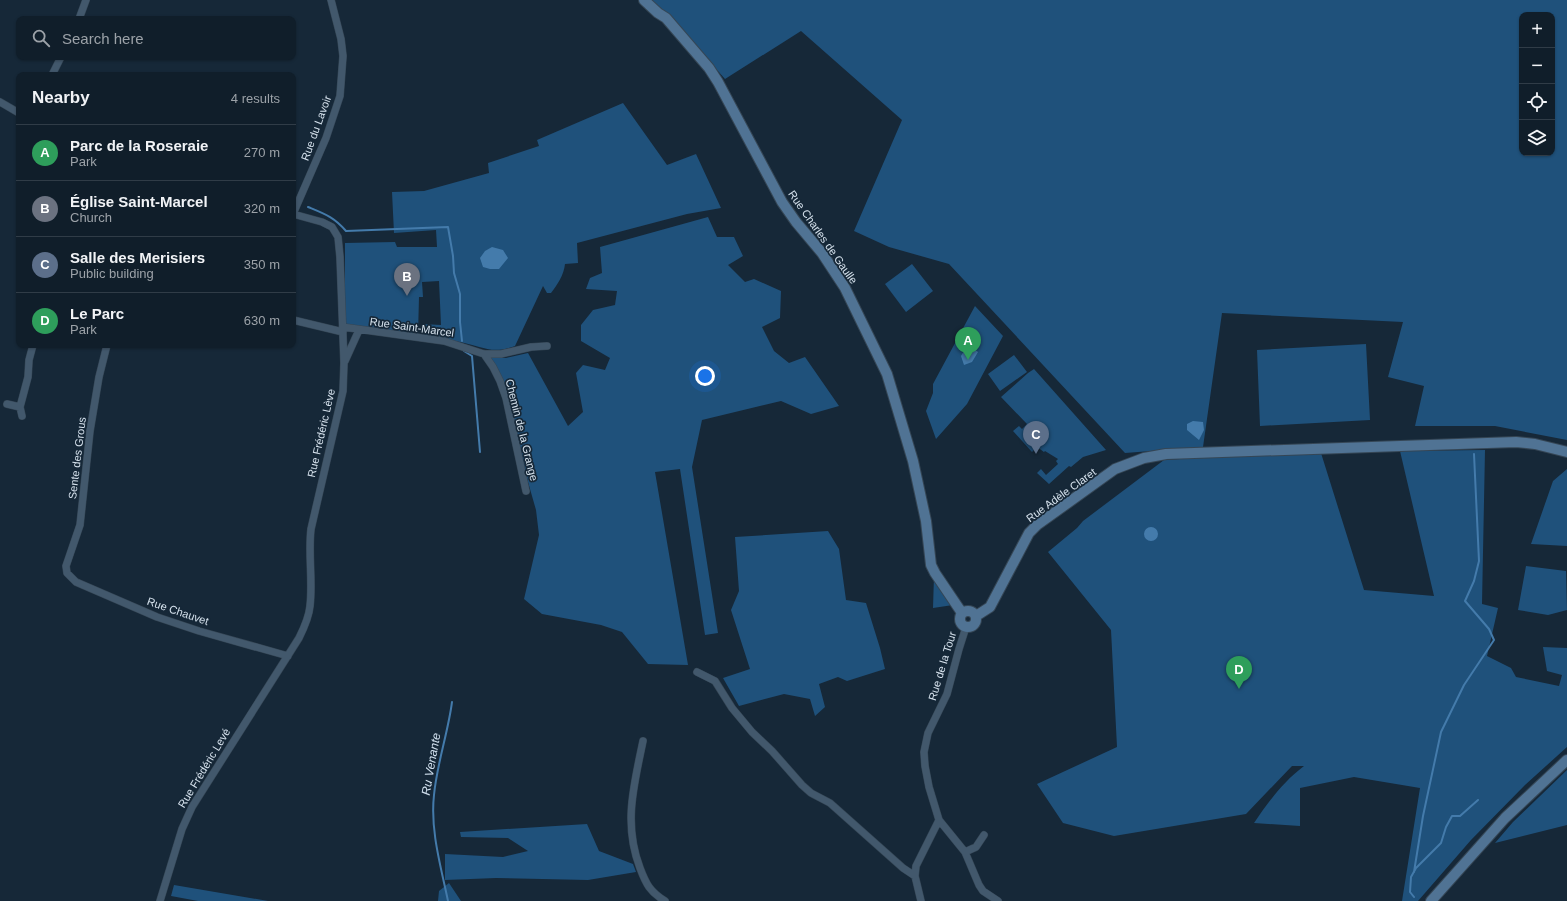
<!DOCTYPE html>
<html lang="en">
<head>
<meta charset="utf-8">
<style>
  body { margin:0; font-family:Arial,sans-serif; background:#1e2b36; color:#f1f3f6 }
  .controls { position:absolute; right:12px; top:12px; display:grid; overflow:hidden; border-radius:8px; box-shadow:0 1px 3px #0004 }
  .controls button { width:36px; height:36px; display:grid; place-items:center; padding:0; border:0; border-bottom:1px solid #303c47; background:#101e2a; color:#f1f3f6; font:20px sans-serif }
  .you { position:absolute; left:705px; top:376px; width:14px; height:14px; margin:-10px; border:3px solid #fff; border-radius:50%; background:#1a73e8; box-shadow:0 0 0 6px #1a73e833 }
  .badge { display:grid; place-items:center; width:26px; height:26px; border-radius:50%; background:#e5ad35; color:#fff; font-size:13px; font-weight:700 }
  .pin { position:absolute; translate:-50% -33px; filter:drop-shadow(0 1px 2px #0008) }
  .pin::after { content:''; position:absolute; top:21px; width:14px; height:12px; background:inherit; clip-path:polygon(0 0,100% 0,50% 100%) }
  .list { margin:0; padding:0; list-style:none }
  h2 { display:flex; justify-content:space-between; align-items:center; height:52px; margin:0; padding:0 16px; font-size:17px }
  h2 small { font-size:13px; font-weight:400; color:#9ca2a8 }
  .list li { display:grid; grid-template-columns:26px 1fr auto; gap:12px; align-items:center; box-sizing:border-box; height:56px; padding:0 16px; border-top:1px solid #303c47 }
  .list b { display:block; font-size:15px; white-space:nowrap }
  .list p { margin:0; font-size:13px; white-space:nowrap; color:#9ca2a8 }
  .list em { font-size:13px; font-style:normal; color:#9ca2a8 }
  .icon { flex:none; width:22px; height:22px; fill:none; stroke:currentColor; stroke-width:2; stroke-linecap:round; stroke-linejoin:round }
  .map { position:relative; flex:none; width:1567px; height:901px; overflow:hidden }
  .search { position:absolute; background:#101e2a; box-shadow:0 1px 3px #0004; left:16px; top:16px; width:280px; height:44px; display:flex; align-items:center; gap:10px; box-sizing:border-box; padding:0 14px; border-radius:8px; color:#9ca2a8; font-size:15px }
  .panel { position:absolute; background:#101e2a; box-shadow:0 1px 3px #0004; left:16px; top:72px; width:280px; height:276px; border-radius:8px }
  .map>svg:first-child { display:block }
</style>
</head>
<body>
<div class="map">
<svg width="1567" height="901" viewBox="0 0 1567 901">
  <rect width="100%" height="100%" fill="#162838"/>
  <!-- green -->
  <path fill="#1f517b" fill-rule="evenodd" d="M 648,0 L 1567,0 L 1567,440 L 1495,426 L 1415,426 L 1424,386 L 1388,377 L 1403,322 L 1222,313 L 1203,447 L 1125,453 L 949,264 L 889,247 L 854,231 L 902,120 L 801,31 L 725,79 L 679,27 ZM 1522,15 L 1552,15 L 1552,153 L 1522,153 Z
    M 623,103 L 667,165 L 696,154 L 721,208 L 687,214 L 577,243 L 578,263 L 565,264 C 564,275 557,285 551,293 L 547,293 L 543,286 L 515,346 C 491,355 482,346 460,342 C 447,340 434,339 422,338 L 422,324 L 441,325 L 439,281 L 422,282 L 423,297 L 419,297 L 418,335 L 345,324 L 345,243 L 395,242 L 397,247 L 437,247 L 436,230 L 394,233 L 392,192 L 424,191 L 489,173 L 488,163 L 539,146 L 537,140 Z
    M 708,217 L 717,237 L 734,237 L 743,256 L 728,265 L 745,282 L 754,279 L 781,291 L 780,318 L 762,327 L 774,351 L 789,363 L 805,357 L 839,406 L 811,414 L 781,401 L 702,420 L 692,467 L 718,633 L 705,635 L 680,469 L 655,472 L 688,665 L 648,664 L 622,632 L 601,625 L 542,614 L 524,599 L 539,535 L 536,510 L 528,482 L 508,393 L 502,378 L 490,357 L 506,358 L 528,353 L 568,426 L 583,412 L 576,373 L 583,365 L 605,370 L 610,358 L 581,341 L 581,325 L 593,310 L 615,305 L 617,291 L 586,289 L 590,278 L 602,273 L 600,247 Z
    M 912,264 L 933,291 L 906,312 L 885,284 Z
    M 975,306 L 1003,336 L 967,404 L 936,439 L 926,411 L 933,393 L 933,384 Z
    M 1366,344 L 1370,420 L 1260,426 L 1257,350 Z
    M 1014,355 L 1027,372 L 1000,391 L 988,374 Z
    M 1034,369 L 1106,450 L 1083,457 L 1071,467 L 1069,466 L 1049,484 L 1037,473 L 1041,469 L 1046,475 L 1058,464 L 1056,461 L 1058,459 L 1045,451 L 1044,452 L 1037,447 L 1032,452 L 1013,431 L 1019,426 L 1022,429 L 1027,424 L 1001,397 L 1028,373 Z
    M 1485,450 L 1482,604 L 1498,608 L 1487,656 L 1511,668 L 1516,677 L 1559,686 L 1562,675 L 1547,671 L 1543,647 L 1567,648 L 1567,747 L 1525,785 L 1471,840 L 1418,901 L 1402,901 L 1420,788 L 1354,777 L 1300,788 L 1300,826 L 1254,823 C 1269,801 1283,782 1304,766 L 1292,766 L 1246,814 L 1114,836 L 1063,823 L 1037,784 L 1117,747 L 1111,630 L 1048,552 L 1077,528 L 1083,521 L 1164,460 L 1228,456 L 1321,453 L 1364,590 L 1434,596 L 1400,451 Z
    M 1567,469 L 1567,546 L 1531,544 L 1553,481 Z
    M 828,531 L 839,549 L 846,600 L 866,603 L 880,648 L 885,669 L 847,681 L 838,677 L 819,684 L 825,707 L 815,716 L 810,699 L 784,694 L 739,706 L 723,678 L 750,669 L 731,610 L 739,591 L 735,537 Z
    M 1526,566 L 1566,571 L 1567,610 L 1548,615 L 1518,610 Z
    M 934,576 L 953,605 L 933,608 Z
    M 1567,770 L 1567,825 L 1495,843 L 1513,822 Z
    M 587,824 L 599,851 L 633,864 L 636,872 L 588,880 L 496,878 L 445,880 L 445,854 L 503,857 L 528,851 L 508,838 L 461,837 L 460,832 Z
    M 449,883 L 461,901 L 438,901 L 439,891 Z
    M 174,885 L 268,901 L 198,901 L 171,896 Z"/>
  <!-- water -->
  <path fill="#447bab" d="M 492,247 L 503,250 L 508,258 L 499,269 L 490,269 L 483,267 L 480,258 L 485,251 Z
    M 972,347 L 978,352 L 972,362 L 964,365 L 961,356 L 965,349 Z
    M 1193,421 L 1203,422 L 1204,430 L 1199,440 L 1187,430 L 1187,424 Z
    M1144 534a7 7 0 1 1 14 0a7 7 0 1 1-14 0Z"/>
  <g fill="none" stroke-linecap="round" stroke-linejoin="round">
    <!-- stream -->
    <path stroke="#447bab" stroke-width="2" d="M 308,207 C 325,214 334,217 346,231 L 448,227 L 453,256 L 454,273 L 460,294 L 460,322 L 462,341
      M 464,351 L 472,356 L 480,452
      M 1414,872 L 1423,816 L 1441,732 L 1464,685 L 1494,640 L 1489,629 L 1465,601 L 1474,581 L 1479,561 L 1474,454
      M 1414,897 L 1410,892 L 1411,877 L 1416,868 L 1441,843 L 1446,827 L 1452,816 L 1460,816 L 1478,800
      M 448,901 C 441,867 430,830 434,795 C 437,763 448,733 452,702"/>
    <!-- street casing -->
    <g stroke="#354655" stroke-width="8">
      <path id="street" d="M 79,19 L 86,0
        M 52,75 L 61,57
        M 0,102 L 19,113
        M 293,214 L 326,138 L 340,96 L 343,56 L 341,39 L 331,0
        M 293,320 L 343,332
        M 343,327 L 444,341 L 484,354 L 501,354 L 531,347 L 547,346
        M 107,345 L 99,377 L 90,431 L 80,525 L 66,566 L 67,573 L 76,582 L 157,617 L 199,631 L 288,656
        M 484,354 L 493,367 L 500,381 L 506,398 L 526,491
        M 345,361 L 359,330
        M 7,404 L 20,407 L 22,416
        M 20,407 L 28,377 L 29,360 L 33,345
        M 966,627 L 959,649 L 947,694 L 928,733 L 924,752 L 925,766 L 929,787 L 939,820 L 965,852 L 979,885 L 983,891 L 998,901
        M 697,672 L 715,681 L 732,708 L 752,732 L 772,751 L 802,785 L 811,793 L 830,803 L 903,868 L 915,876
        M 643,741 C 634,785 623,824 640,868 C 646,884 650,892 665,901
        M 965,852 L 976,847 L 984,835
        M 160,901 L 182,829 L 192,807 L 299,638 C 304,628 309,617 310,606 C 313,580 308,554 311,529 L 343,391 L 344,363 L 340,257 L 338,237 L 332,227 L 322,222 L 293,214
        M 921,901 L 915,876 L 916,866 L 939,820"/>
    </g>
    <!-- secondary casing -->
    <g stroke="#354655" stroke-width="12">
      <path id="secondary" d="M 644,0 L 658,13 L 666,18 L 709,68 L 718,82 L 782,202 L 796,222 L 822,253 L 845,288 L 887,374 L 913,461 L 926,521 L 931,565 L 935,573 L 962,613
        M960 619a8 8 0 1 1 16 0a8 8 0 1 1-16 0Z
        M 976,616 L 990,607 L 1029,533 L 1037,525 L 1115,469 L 1144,458 L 1166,454 L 1516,442 L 1535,444 L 1567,452
        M 1431,901 L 1505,818 L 1567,760"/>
    </g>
    <!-- street -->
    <use href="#street" stroke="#42586c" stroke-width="7"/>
    <!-- secondary -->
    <use href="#secondary" stroke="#507394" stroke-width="10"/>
  </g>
  <g text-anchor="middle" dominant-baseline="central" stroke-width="3.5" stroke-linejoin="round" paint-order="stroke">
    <!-- street labels -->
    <g font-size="11" fill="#d6e2ed" stroke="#162838">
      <text transform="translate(316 128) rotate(-70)">Rue du Lavoir</text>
      <text transform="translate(823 237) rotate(55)">Rue Charles de Gaulle</text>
      <text transform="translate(412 327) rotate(8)">Rue Saint-Marcel</text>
      <text transform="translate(522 430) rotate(76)">Chemin de la Grange</text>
      <text transform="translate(321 433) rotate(-77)">Rue Frédéric Lève</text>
      <text transform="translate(77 458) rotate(-83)">Sente des Grous</text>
      <text transform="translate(1061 495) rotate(-36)">Rue Adèle Claret</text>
      <text transform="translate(178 611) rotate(19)">Rue Chauvet</text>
      <text transform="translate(942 666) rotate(-73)">Rue de la Tour</text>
      <text transform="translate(204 768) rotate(-59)">Rue Frédéric Levé</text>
    </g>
    <!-- water labels -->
    <g font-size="12" font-style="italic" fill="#d2e1ef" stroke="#162838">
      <text transform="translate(431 764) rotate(-80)">Ru Venante</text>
    </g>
  </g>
</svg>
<div class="controls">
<button>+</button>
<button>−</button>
<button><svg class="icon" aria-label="locate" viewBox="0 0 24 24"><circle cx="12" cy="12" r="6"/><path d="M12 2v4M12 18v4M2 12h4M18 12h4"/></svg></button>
<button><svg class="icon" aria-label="layers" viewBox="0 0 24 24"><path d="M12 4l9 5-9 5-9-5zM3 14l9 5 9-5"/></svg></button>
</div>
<div class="you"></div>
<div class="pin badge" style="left:968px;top:360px;background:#2e9e5b">A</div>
<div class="pin badge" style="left:407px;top:296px;background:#6b7280">B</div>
<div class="pin badge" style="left:1036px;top:454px;background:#5c6f8a">C</div>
<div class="pin badge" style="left:1239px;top:689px;background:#2e9e5b">D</div>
<div class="search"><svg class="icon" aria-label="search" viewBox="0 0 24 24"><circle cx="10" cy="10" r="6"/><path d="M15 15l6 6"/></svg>Search here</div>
<section class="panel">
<h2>Nearby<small>4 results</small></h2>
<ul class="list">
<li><span class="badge" style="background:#2e9e5b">A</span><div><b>Parc de la Roseraie</b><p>Park</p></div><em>270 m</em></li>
<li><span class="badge" style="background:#6b7280">B</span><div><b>Église Saint-Marcel</b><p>Church</p></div><em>320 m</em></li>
<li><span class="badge" style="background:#5c6f8a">C</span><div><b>Salle des Merisiers</b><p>Public building</p></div><em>350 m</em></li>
<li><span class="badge" style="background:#2e9e5b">D</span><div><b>Le Parc</b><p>Park</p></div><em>630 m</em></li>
</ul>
</section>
</div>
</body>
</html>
